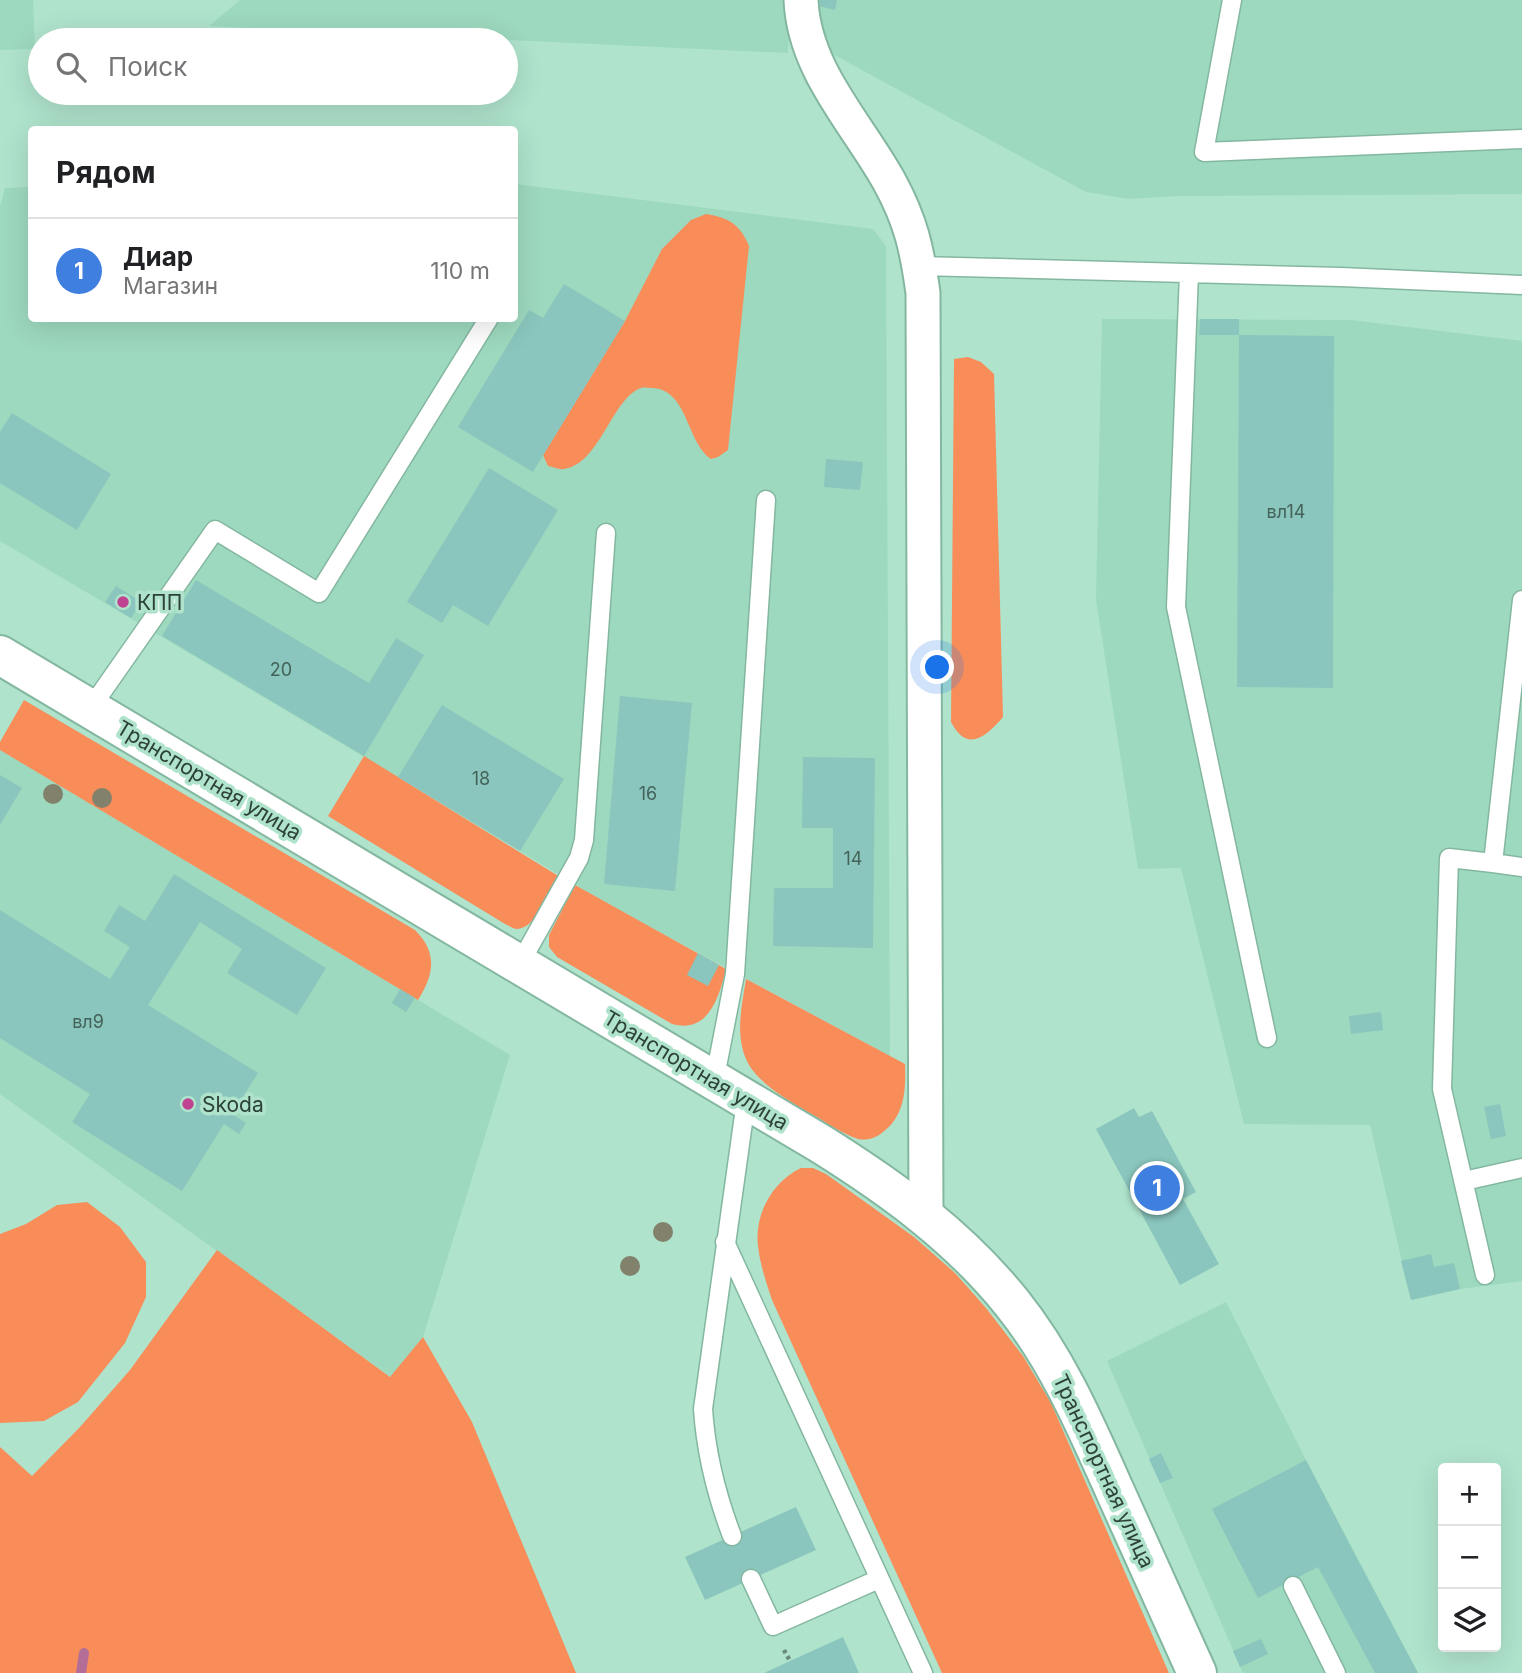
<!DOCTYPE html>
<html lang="ru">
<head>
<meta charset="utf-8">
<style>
  body { margin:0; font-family:Inter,sans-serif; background:#f6f6f6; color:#202124 }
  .controls { position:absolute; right:21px; bottom:21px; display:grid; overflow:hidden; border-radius:7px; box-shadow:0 7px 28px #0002 }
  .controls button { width:63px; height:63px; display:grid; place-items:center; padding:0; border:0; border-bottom:2px solid #e0e0e0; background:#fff; color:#202124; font:35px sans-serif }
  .you { position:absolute; left:938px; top:668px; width:24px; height:24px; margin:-18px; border:5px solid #fff; border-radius:50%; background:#1a73e8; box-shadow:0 0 0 10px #1a73e833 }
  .badge { display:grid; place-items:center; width:46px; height:46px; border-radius:50%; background:#1a73e8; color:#fff; font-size:23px; font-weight:700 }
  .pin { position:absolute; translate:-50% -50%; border:4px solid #fff; box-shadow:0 2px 7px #0006 }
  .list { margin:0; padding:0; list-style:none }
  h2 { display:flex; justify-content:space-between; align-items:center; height:91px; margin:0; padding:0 28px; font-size:30px }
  h2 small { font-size:23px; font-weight:400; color:#757577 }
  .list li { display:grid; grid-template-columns:46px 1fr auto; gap:21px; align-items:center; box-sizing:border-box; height:105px; padding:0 28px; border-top:2px solid #e0e0e0 }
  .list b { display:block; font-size:26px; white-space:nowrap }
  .list p { margin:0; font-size:23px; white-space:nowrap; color:#757577 }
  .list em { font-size:23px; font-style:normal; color:#757577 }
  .icon { flex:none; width:38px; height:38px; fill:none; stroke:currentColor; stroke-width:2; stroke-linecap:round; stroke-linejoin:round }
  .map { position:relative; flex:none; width:1522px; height:1673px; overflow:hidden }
  .search { position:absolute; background:#fff; box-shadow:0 7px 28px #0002; left:28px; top:28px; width:490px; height:77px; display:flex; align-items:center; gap:18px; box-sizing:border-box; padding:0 24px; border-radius:38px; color:#757577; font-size:26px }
  .panel { position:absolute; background:#fff; box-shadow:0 7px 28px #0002; left:28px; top:126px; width:490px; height:196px; border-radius:7px }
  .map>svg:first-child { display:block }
</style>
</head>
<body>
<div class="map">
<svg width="1522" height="1673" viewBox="0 0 1522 1673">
  <rect width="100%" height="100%" fill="#afe3cc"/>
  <!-- built -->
  <path fill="#9dd9be" d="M 0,0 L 33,0 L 35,49 L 0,50 Z
    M 240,0 L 790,0 L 788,53 L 209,26 Z
    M 811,0 L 1522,0 L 1522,194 L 1179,196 L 1128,199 L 1086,192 L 814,44 Z
    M 515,184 L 873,229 L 886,246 L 890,1056 L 602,901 L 398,777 L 0,541 L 0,207 L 5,188 L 31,187 L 32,318 L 514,318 Z
    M 1102,319 L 1351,320 L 1522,341 L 1522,1281 L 1460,1289 L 1411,1300 L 1370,1125 L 1244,1124 L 1181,868 L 1138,869 L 1096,600 Z
    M 0,750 L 510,1055 L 423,1337 L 391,1377 L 0,1094 Z
    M 1226,1302 L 1306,1460 L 1418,1673 L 1243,1673 L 1107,1361 Z"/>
  <!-- green -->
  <path fill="#f88d5a" d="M 706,214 C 729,218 740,224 749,246 L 728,450 L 718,457 L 711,459 C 686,442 688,389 652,388 C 648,388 644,387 641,388 C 612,398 600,464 564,469 C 560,470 553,467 548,466 L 543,455 L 625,321 L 662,249 L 691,220 Z
    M 968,357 L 981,362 L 994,374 L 1003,717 C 986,737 967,753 951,722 L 954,359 Z
    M 24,700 L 415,930 C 438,953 434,974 418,1000 L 0,750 L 0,742 Z
    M 364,756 L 560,877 C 552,891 535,930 516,929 C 512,928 509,926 505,924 L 328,816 Z
    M 575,885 L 726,969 C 719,998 708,1034 672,1024 L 557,957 L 549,947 L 549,935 Z
    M 746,979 L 905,1064 C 906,1089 905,1116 883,1132 C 876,1138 867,1141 858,1139 C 840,1133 823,1120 806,1111 C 786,1099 755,1081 746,1059 C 735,1033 742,1005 746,979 Z
    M 801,1168 L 813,1168 L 826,1174 L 914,1237 L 955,1273 L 986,1308 L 1023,1356 L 1051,1403 L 1169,1673 L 942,1673 L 772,1300 C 766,1282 760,1264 758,1246 C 754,1214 773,1181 801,1168 Z
    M 87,1202 L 120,1227 L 146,1262 L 146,1297 L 125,1343 L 78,1402 L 44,1421 L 0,1423 L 0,1234 L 26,1224 L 57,1205 Z
    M 217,1250 L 390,1377 L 423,1337 L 472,1422 L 576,1673 L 0,1673 L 0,1447 L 32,1476 L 80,1427 L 130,1370 Z"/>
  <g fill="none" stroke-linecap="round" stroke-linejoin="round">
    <!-- stream -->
    <path stroke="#b36d97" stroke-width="10" d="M 81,1673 L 84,1653"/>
  </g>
  <!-- building -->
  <path fill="#8ac6bd" d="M 820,0 L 837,0 L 835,10 L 819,6 Z
    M 564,284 L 625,321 L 533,472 L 458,427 L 529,310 L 543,318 Z
    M 1200,319 L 1239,319 L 1239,335 L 1334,336 L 1333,688 L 1237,687 L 1239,335 L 1199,335 Z
    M 12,413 L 111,474 L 77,530 L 0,483 L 0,432 Z
    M 826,459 L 863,462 L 860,490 L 824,487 Z
    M 489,468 L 558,510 L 488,626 L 453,605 L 442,623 L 407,602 Z
    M 196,580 L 369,683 L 396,638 L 424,655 L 364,756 L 162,636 Z
    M 116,586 L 141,602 L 131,618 L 105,602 Z
    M 620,696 L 692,703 L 675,891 L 604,884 Z
    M 442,705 L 564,779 L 520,851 L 398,777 Z
    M 803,757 L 875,758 L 873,948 L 773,946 L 774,888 L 833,888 L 833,828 L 802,828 Z
    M 0,775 L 22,788 L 0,825 Z
    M 174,874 L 326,968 L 297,1015 L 227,973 L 242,949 L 200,922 L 148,1005 L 258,1073 L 232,1114 L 246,1123 L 239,1134 L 224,1124 L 182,1191 L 72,1122 L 90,1094 L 0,1038 L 0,910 L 110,979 L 130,947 L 104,931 L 119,905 L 145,921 Z
    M 698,953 L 719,965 L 708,986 L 687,975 Z
    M 400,989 L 415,998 L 406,1012 L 392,1003 Z
    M 1381,1012 L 1383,1030 L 1351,1034 L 1349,1016 Z
    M 1500,1104 L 1506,1136 L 1491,1139 L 1484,1107 Z
    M 1134,1108 L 1139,1117 L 1152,1111 L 1196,1192 L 1183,1199 L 1219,1264 L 1180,1285 L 1096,1129 Z
    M 1431,1254 L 1434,1267 L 1454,1263 L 1460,1289 L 1411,1300 L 1401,1261 Z
    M 1161,1453 L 1173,1478 L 1160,1483 L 1149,1459 Z
    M 1306,1460 L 1352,1549 L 1418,1673 L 1375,1673 L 1318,1567 L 1258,1598 L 1212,1509 Z
    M 796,1507 L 816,1550 L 705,1600 L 685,1557 Z
    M 843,1637 L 859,1673 L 764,1673 L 790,1661 Z
    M 1261,1639 L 1268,1654 L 1240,1667 L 1233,1651 Z"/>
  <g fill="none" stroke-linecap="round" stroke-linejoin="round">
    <!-- lane casing -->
    <g stroke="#84b7a0" stroke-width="21">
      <path id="lane" d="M 1232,0 L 1204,152 L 1522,139
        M 919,266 L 1341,277 L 1522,285
        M 1189,273 L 1176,607 L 1267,1038
        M 90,709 L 215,530 L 319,593 L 489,318
        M 1493,863 L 1522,867
        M 519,965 L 579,858 L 584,840 L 606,533
        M 714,1082 L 735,974 L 766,500
        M 1464,1181 L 1522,1168
        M 725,1242 L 923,1673
        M 1485,1275 L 1442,1089 L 1449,858 L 1493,863 L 1522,600
        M 732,1536 C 716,1494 706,1453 703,1409 L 746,1101
        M 751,1579 L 773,1626 L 879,1579
        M 1293,1586 L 1336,1673"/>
    </g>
    <!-- street casing -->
    <g stroke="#84b7a0" stroke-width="37">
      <path id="street" d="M 801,0 C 804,70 856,122 889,181 C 911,221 917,249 923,293 L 926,1216"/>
    </g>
    <!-- secondary casing -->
    <g stroke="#84b7a0" stroke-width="42">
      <path id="secondary" d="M 0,655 L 821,1144 C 893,1189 959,1237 1012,1303 C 1057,1359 1085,1424 1114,1489 C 1142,1550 1169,1612 1197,1673"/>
    </g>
    <!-- path -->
    <path stroke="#698d7d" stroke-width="4.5" stroke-dasharray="3.5 3.5" stroke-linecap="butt" d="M 784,1650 L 790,1661"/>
    <!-- lane -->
    <use href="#lane" stroke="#fff" stroke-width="18"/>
    <!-- street -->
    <use href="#street" stroke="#fff" stroke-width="33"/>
    <!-- secondary -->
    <use href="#secondary" stroke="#fff" stroke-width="38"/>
  </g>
  <!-- trees -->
  <g fill="#82816b">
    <circle cx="53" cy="794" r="10"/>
    <circle cx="102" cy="798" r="10"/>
    <circle cx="663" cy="1232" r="10"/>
    <circle cx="630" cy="1266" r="10"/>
  </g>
  <!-- markers -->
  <g fill="#c04392" stroke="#afe3cc" stroke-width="2.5">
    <circle cx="123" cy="602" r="7"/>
    <circle cx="188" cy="1104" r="7"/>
  </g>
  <g text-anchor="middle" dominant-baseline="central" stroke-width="7" stroke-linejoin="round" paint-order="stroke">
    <!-- number labels -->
    <g font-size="18" fill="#446359">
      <text x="1286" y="511">вл14</text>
      <text x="281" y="669">20</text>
      <text x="481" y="778">18</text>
      <text x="648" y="793">16</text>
      <text x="853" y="858">14</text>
      <text x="88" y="1021">вл9</text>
    </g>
    <!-- poi labels -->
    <g font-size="21" fill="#2d4238" stroke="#afe3cc" text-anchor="start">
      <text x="137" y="602">КПП</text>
      <text x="202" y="1104">Skoda</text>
    </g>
    <!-- street labels -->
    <g font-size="21" fill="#2d4238" stroke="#afe3cc">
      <text transform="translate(209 780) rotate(31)">Транспортная улица</text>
      <text transform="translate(696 1070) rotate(31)">Транспортная улица</text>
      <text transform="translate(1104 1471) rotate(65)">Транспортная улица</text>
    </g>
  </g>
</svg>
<div class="controls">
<button>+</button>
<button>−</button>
<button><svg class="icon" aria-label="layers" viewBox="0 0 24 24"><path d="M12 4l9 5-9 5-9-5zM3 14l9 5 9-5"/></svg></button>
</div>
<div class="you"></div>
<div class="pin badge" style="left:1157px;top:1188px;background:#3f7fe0">1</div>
<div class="search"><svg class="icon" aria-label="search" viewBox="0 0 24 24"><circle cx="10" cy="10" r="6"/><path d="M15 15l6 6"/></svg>Поиск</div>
<section class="panel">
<h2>Рядом<small></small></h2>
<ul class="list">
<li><span class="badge" style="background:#3f7fe0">1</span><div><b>Диар</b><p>Магазин</p></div><em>110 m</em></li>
</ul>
</section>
</div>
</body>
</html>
